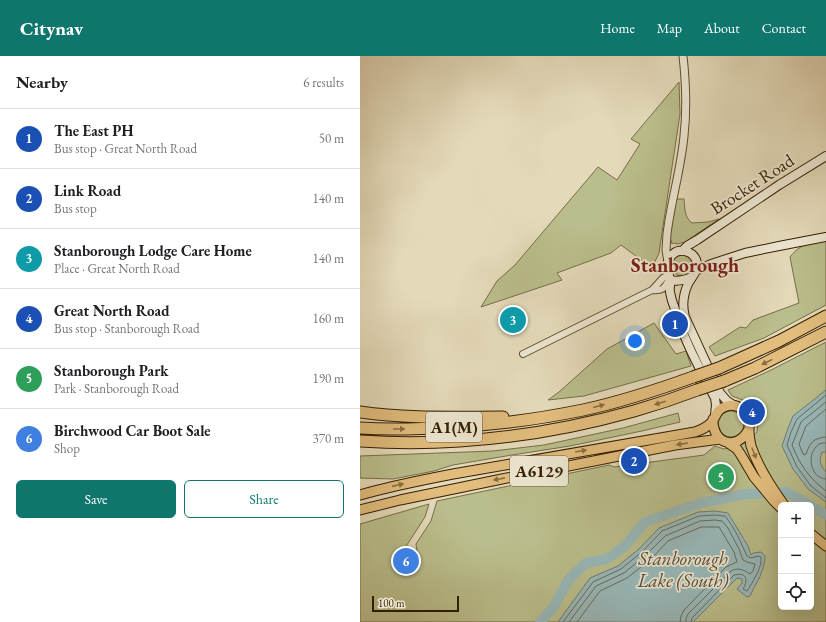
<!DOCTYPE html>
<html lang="en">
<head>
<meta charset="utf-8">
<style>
  body { margin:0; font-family:"EB Garamond",serif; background:#f2f2f2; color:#202124 }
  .controls { position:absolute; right:12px; bottom:12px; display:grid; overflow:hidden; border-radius:6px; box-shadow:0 4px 16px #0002 }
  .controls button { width:36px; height:36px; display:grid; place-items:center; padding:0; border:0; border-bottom:1px solid #e0e0e0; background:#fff; color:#202124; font:20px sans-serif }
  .scale { position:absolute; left:12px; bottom:10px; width:87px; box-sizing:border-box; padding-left:4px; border:2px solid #341e00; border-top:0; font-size:11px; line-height:14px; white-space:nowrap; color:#341e00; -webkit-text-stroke:3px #ede7d2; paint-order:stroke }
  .you { position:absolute; left:275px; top:285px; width:14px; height:14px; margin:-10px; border:3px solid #fff; border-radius:50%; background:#1a73e8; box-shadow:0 0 0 6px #1a73e833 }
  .badge { display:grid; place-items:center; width:26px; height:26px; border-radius:50%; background:#0f766e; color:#fff; font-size:13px; font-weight:700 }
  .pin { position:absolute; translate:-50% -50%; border:2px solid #fff; box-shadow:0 1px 4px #0006 }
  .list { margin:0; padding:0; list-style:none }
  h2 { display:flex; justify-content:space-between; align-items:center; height:52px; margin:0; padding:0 16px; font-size:17px }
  h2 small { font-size:13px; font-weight:400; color:#757577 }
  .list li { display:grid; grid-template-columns:26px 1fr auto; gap:12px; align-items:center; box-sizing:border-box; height:60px; padding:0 16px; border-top:1px solid #e0e0e0 }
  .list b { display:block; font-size:15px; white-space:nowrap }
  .list p { margin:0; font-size:13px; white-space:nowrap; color:#757577 }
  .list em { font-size:13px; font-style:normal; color:#757577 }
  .actions { display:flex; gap:8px; padding:12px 16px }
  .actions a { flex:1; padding:9px 0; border:1px solid #0f766e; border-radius:6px; text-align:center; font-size:14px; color:#0f766e }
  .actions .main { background:#0f766e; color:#fff }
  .icon { flex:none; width:22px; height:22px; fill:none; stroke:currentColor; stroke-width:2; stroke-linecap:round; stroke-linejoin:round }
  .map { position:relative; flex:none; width:466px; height:566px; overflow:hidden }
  header { display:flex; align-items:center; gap:24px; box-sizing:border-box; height:56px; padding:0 20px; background:#0f766e; color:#fff }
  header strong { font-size:19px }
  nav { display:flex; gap:22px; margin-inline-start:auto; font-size:14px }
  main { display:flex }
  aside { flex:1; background:#fff }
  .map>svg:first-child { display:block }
</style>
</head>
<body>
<header>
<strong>Citynav</strong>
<nav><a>Home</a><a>Map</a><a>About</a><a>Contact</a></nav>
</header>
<main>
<aside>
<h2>Nearby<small>6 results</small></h2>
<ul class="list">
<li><span class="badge" style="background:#1a4fb4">1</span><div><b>The East PH</b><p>Bus stop · Great North Road</p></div><em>50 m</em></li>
<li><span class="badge" style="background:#1a4fb4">2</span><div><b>Link Road</b><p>Bus stop</p></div><em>140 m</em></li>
<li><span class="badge" style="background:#0f9aa8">3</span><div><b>Stanborough Lodge Care Home</b><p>Place · Great North Road</p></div><em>140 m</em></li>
<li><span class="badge" style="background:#1a4fb4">4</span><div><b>Great North Road</b><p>Bus stop · Stanborough Road</p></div><em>160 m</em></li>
<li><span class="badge" style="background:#2e9e5b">5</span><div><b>Stanborough Park</b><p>Park · Stanborough Road</p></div><em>190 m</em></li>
<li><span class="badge" style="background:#3f7fe0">6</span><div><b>Birchwood Car Boot Sale</b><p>Shop</p></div><em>370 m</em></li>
</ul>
<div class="actions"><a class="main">Save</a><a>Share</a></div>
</aside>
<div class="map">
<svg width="466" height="566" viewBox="0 0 466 566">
  <rect width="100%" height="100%" fill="#e4daba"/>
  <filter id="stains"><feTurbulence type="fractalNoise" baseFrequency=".005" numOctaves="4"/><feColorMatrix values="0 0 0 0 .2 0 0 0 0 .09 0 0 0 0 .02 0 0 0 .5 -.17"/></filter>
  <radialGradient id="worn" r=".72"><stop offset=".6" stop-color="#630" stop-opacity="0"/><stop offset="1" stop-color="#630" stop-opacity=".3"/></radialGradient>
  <!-- green -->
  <path fill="#babe8c" stroke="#776e46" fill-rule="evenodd" d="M 319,26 L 320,58 L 299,197 L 292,212 L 261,189 L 251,197 L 197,217 L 202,224 L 121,251 L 137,225 L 155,209 L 238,111 L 257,124 L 280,88 L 271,83 Z
    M 316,143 L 324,143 C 325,152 324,161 332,167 L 348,166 L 359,163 L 325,186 L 317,188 L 313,187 L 312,188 L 310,181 Z
    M 466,185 L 466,249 L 404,282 L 355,300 L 349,291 L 380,271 L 386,272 L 393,264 L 439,247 L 430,201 C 441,187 450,187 466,185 Z
    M311 209a11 11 0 1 1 22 0a11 11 0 1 1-22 0Z
    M 294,267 L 316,298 L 326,295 L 331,310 L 224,340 L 188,344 L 199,336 L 247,293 Z
    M 466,286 L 466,566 L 0,566 L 0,468 L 69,448 L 65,461 L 43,495 L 45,497 L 57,495 L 56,488 L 71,465 L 77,445 L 249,409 L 254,411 L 344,399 L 355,390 L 364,393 L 379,390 L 386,386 L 397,376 L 398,363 L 395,355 L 388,346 L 372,340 L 368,334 L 411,314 ZM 421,449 L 451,449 L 451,551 L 421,551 Z
    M358 368a13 13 0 1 1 26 0a13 13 0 1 1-26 0Z
    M 318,357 L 320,366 L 282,375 L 210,390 L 152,399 L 93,409 L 74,415 L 33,423 L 0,422 L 0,400 L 133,395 L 184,389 L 263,372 Z"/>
  <!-- water -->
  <path fill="#98b8b9" stroke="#707a6f" d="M 466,334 L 466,396 L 462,396 C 459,405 460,409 466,416 L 466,446 L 448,433 L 433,413 L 422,390 L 427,375 L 433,360 Z
    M 355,455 L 368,457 L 388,490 L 391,499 L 393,497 L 401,496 L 405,500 C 405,515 396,527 390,540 L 387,541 L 377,533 L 382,527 L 382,523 L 377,522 L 333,566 L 198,566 L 230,522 L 258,510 L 280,492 L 299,472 L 338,456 Z"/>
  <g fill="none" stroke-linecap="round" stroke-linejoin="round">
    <!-- shore -->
    <path stroke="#666b5c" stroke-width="1" d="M 466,339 L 437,363 L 431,376 L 427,389 L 437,411 L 451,430 L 466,442
      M 466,346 L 441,366 L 432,389 C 440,409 449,422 466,435
      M 466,353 L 446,370 L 439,388 L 443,398 L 444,399 L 446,398 C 450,387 453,382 466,381
      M 466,387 C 463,387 459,387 457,390 C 446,399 451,423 466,423
      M 203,566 L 233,526 L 261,513 L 283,495 L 302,475 L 339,460 L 355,459 L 365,460 C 375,472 381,487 387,500 L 391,502 L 398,500 L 401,501 C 402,511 396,519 392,527 C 390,530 389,533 387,535 L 383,533 C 389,523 386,516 374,519 L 332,562 L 331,566
      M 209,566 L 236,530 L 264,517 L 287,498 L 305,480 L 340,465 L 355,464 L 362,465 L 368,472 L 379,493 L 383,504 L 387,506 L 395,508 L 393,515 L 390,518 C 384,514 378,511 371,515 L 328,558 L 326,562 L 326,566
      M 217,566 L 240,535 L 267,522 L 291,503 L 308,485 L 341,471 L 359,471 L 374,496 L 377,506 L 366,511 L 324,554 L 321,560 L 320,566"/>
    <!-- river -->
    <path stroke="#98b8b9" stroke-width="10" d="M 451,450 L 466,459
      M 180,566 L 193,552 L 209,523 L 226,507 L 247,503 L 265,490 L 285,466 L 341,447 L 386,438 L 427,436 L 450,449"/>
    <!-- minor casing -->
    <g stroke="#604d2e" stroke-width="8">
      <path id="minor" d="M 292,234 C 302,235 304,233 309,224
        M 163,298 L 292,234 L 303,222 L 308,219"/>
    </g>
    <!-- tertiary casing -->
    <g stroke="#604d2e" stroke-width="9">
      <path id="tertiary" d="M 308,206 L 306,194 L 307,178 C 311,145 321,113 324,80 C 327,53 326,27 323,0"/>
    </g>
    <!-- secondary casing -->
    <g stroke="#341e00" stroke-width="10">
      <path id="secondary" d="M 322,195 L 327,190 L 337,184 L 419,129 L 466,100
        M 337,214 L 345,211 L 351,208 L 385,197 L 419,190 L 466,181
        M 310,224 C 318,226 325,224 332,221
        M 355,359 L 356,349 L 355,342 C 340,313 323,283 314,250 C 312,246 311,241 310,236 C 309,232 311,227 310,224 C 308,215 305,205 313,198 C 321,191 335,196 337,207 C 339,214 331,222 328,228 C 323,239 322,250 325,261 L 360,337 L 367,345 L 375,350"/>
    </g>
    <!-- primary casing -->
    <g stroke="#341e00" stroke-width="11">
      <path id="primary" d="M 353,363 C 352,388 377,396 389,373
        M 367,386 L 377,393 L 381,399 L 394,421 L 414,445 L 421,452
        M 0,439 C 31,430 62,424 93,418 L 335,376 C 341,374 346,372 351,367 C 357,360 356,353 367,350 C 374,348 382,351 386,357 C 390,363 389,368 389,375 C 389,380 390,385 391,390 C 398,411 411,431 424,449
        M 0,454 L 40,444 L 137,424 L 315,389 L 360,383
        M 451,478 L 466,490"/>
    </g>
    <!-- motorway casing -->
    <g stroke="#341e00" stroke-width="13">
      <path id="motorway" d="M 359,312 L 419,285 L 466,260
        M 364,325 L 395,312 L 466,276
        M 0,356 C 47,363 95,361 143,361
        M 0,372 C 30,374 61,373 91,371 C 135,369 179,363 223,354 C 260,346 297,334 333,321
        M 0,385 C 92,391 185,380 274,355 C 295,349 316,342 337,334"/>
    </g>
    <!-- minor -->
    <use href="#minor" stroke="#ede7d2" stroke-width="6"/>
    <!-- tertiary -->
    <use href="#tertiary" stroke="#ede7d2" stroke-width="7"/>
    <!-- secondary -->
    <use href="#secondary" stroke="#ede7d2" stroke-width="8"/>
    <!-- primary -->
    <use href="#primary" stroke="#e2bd7d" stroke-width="9"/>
    <!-- motorway -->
    <use href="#motorway" stroke="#e2bd7d" stroke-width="11"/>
    <!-- motorway-bridge casing -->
    <g stroke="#341e00" stroke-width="13" stroke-linecap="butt">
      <path id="motorway-bridge" d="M 333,321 L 359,312
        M 337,334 L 364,325"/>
    </g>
    <!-- motorway-bridge -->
    <use href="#motorway-bridge" stroke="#e2bd7d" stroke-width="11"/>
  </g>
  <!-- one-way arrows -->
  <defs><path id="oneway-solid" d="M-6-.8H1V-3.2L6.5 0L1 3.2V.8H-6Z"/></defs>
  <g fill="#8b6e3e">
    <use href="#oneway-solid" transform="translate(407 306) rotate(154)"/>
    <use href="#oneway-solid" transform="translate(300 347) rotate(162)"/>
    <use href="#oneway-solid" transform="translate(239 350) rotate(-15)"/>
    <use href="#oneway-solid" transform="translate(39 373)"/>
    <use href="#oneway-solid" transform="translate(322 388) rotate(171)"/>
    <use href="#oneway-solid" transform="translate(221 395) rotate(-10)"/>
    <use href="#oneway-solid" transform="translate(394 397) rotate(68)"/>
    <use href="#oneway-solid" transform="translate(139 423) rotate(169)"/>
    <use href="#oneway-solid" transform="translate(38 429) rotate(-13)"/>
  </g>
  <g text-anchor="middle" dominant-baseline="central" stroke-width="3.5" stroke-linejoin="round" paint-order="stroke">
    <!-- shield labels -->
    <g fill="#ede7d2" stroke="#6c5a3f" stroke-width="1">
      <rect x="66" y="356" width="56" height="30" rx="3"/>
      <rect x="150" y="400" width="58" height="30" rx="3"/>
    </g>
    <g font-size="17" font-weight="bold" fill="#341e00">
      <text x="94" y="371">A1(M)</text>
      <text x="179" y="415">A6129</text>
    </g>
    <!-- street labels -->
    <g font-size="18" fill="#341e00" stroke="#ede7d2">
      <text transform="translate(392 128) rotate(-33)">Brocket Road</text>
    </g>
    <!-- water labels -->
    <g font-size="19" font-style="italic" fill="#524c38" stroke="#ede7d2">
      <text x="323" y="502">Stanborough<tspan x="323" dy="22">Lake (South)</tspan></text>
    </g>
    <!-- quarter labels -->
    <g font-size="20" font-weight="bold" fill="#7a1f14" stroke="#ede7d2">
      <text x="325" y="209">Stanborough</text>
    </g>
  </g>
  <rect width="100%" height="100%" filter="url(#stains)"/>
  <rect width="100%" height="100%" fill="url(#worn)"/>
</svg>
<div class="controls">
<button>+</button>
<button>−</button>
<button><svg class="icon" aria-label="locate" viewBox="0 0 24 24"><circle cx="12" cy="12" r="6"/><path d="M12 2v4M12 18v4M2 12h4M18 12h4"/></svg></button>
</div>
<div class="scale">100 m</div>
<div class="you"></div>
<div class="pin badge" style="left:315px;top:268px;background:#1a4fb4">1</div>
<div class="pin badge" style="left:274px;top:405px;background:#1a4fb4">2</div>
<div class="pin badge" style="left:153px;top:264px;background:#0f9aa8">3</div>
<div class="pin badge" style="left:392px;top:356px;background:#1a4fb4">4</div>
<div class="pin badge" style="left:361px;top:421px;background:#2e9e5b">5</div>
<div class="pin badge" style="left:46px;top:505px;background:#3f7fe0">6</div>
</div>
</main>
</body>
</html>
